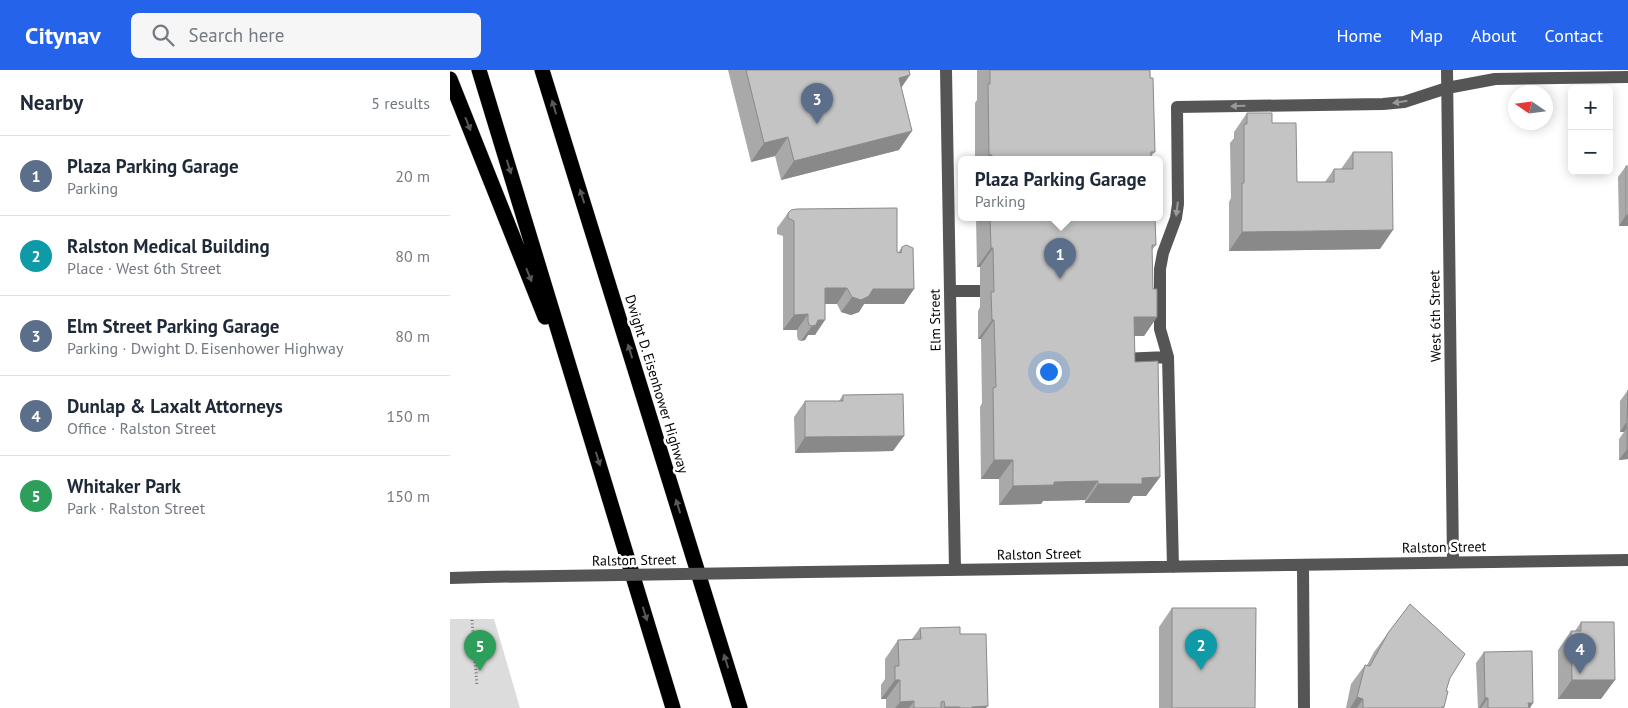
<!DOCTYPE html>
<html lang="en">
<head>
<meta charset="utf-8">
<style>
  body { margin:0; font-family:"PT Sans",sans-serif; background:#f6f6f7; color:#1f2937 }
  .controls { position:absolute; right:15px; top:15px; display:grid; overflow:hidden; border-radius:8px; box-shadow:0 2px 12px #0003 }
  .controls button { width:45px; height:45px; display:grid; place-items:center; padding:0; border:0; border-bottom:1px solid #e0e1e3; background:#fff; color:#1f2937; font:25px sans-serif }
  .compass { position:absolute; left:1058px; top:15px; width:45px; height:45px; border-radius:50%; background:#fff; box-shadow:0 2px 12px #0003; rotate:283deg }
  .you { position:absolute; left:598px; top:301px; width:18px; height:18px; margin:-12px; border:4px solid #fff; border-radius:50%; background:#1a73e8; box-shadow:0 0 0 8px #1a73e833 }
  .badge { display:grid; place-items:center; width:32px; height:32px; border-radius:50%; background:#2563eb; color:#fff; font-size:16px; font-weight:700 }
  .pin { position:absolute; translate:-50% -41px; filter:drop-shadow(0 1px 2px #0008) }
  .pin::after { content:''; position:absolute; top:26px; width:18px; height:15px; background:inherit; clip-path:polygon(0 0,100% 0,50% 100%) }
  .popup { position:absolute; left:508px; top:86px; width:205px; height:65px; box-sizing:border-box; display:grid; place-content:center; border-radius:8px; background:#fff; filter:drop-shadow(0 1px 4px #0005); font-size:16px; white-space:nowrap; color:#747a83 }
  .popup b { font-size:19px; color:#1f2937 }
  .popup::after { content:''; position:absolute; left:50%; top:100%; margin-left:-10px; border:10px solid transparent; border-top-color:#fff }
  .list { margin:0; padding:0; list-style:none }
  h2 { display:flex; justify-content:space-between; align-items:center; height:65px; margin:0; padding:0 20px; font-size:21px }
  h2 small { font-size:16px; font-weight:400; color:#747a83 }
  .list li { display:grid; grid-template-columns:32px 1fr auto; gap:15px; align-items:center; box-sizing:border-box; height:80px; padding:0 20px; border-top:1px solid #e0e1e3 }
  .list b { display:block; font-size:19px; white-space:nowrap }
  .list p { margin:0; font-size:16px; white-space:nowrap; color:#747a83 }
  .list em { font-size:16px; font-style:normal; color:#747a83 }
  .icon { flex:none; width:28px; height:28px; fill:none; stroke:currentColor; stroke-width:2; stroke-linecap:round; stroke-linejoin:round }
  .map { position:relative; flex:none; width:1178px; height:638px; overflow:hidden }
  header { display:flex; align-items:center; gap:30px; box-sizing:border-box; height:70px; padding:0 25px; background:#2563eb; color:#fff }
  header strong { font-size:24px }
  nav { display:flex; gap:28px; margin-inline-start:auto; font-size:18px }
  .search { width:350px; height:45px; background:#f6f6f7; display:flex; align-items:center; gap:12px; box-sizing:border-box; padding:0 18px; border-radius:8px; color:#747a83; font-size:19px }
  main { display:flex }
  aside { flex:1; background:#fff }
  .map>svg:first-child { display:block }
</style>
</head>
<body>
<header>
<strong>Citynav</strong>
<div class="search"><svg class="icon" aria-label="search" viewBox="0 0 24 24"><circle cx="10" cy="10" r="6"/><path d="M15 15l6 6"/></svg>Search here</div>
<nav><a>Home</a><a>Map</a><a>About</a><a>Contact</a></nav>
</header>
<main>
<aside>
<h2>Nearby<small>5 results</small></h2>
<ul class="list">
<li><span class="badge" style="background:#5c6f8a">1</span><div><b>Plaza Parking Garage</b><p>Parking</p></div><em>20 m</em></li>
<li><span class="badge" style="background:#0f9aa8">2</span><div><b>Ralston Medical Building</b><p>Place · West 6th Street</p></div><em>80 m</em></li>
<li><span class="badge" style="background:#5c6f8a">3</span><div><b>Elm Street Parking Garage</b><p>Parking · Dwight D. Eisenhower Highway</p></div><em>80 m</em></li>
<li><span class="badge" style="background:#5c6f8a">4</span><div><b>Dunlap &amp; Laxalt Attorneys</b><p>Office · Ralston Street</p></div><em>150 m</em></li>
<li><span class="badge" style="background:#2e9e5b">5</span><div><b>Whitaker Park</b><p>Park · Ralston Street</p></div><em>150 m</em></li>
</ul>
</aside>
<div class="map">
<svg width="1178" height="638" viewBox="0 0 1178 638">
  <rect width="100%" height="100%" fill="#fff"/>
  <!-- green -->
  <path fill="#dcdcdc" d="M 0,549 L 44,549 L 70,638 L 0,638 Z"/>
  <g fill="none" stroke-linecap="round" stroke-linejoin="round">
    <!-- highway casing -->
    <g stroke="#dbdbdb" stroke-width="16">
      <path id="highway" d="M 29,0 L 223,638
        M 92,0 L 290,638
        M 0,9 L 95,247"/>
    </g>
    <!-- path -->
    <path stroke="#777" stroke-width="3" stroke-dasharray="1 2.5" stroke-linecap="butt" d="M 22,550 L 27,616"/>
    <!-- minor -->
    <path stroke="#555" stroke-width="12" d="M 496,0 L 505,500
      M 997,0 L 1003,492
      M 500,221 L 530,221
      M 718,287 L 710,259 L 710,199 L 713,183 L 726,148 L 728,134 L 727,37 L 933,34 L 954,32 L 997,18 L 1045,9 L 1178,7
      M 671,289 L 718,287 L 723,497
      M 853,495 L 854,638
      M 357,502 L 1178,490
      M 0,508 L 35,507"/>
    <!-- highway -->
    <use href="#highway" stroke="#000" stroke-width="15"/>
    <!-- minor-bridge -->
    <path stroke="#555" stroke-width="12" d="M 35,507 L 357,502"/>
  </g>
  <!-- wall -->
  <path fill="#a9a9a9" d="M 278,0 L 459,0 L 451,18 L 449,80 L 331,110 L 325,86 L 301,92 Z
    M 527,0 L 700,0 L 705,82 L 701,86 L 701,90 L 525,90 L 525,33 L 527,30 Z
    M 797,43 L 822,53 L 847,112 L 875,112 L 884,99 L 891,99 L 903,82 L 930,179 L 779,181 L 779,132 L 781,128 L 780,73 L 784,68 L 784,62 Z
    M 1176,96 L 1178,96 L 1178,156 L 1169,156 L 1168,107 Z
    M 338,143 L 447,182 L 448,183 L 452,177 L 454,234 L 414,234 L 409,242 L 401,245 L 391,242 L 387,234 L 375,234 L 365,265 L 358,265 L 355,270 L 351,271 L 348,270 L 347,266 L 347,260 L 333,260 L 333,166 L 327,164 L 327,158 Z
    M 526,148 L 705,148 L 706,175 L 702,180 L 703,219 L 707,247 L 694,266 L 684,266 L 685,292 L 710,407 L 696,426 L 683,426 L 679,433 L 635,433 L 635,430 L 593,431 L 591,434 L 549,435 L 549,409 L 531,409 L 530,337 L 532,333 L 531,269 L 528,269 L 528,241 L 530,237 L 530,197 L 527,197 Z
    M 1178,320 L 1178,389 L 1169,390 L 1169,369 L 1174,362 L 1170,362 L 1170,331 Z
    M 393,325 L 443,381 L 345,383 L 344,347 L 355,331 L 389,331 Z
    M 722,538 L 805,638 L 709,638 L 709,557 Z
    M 1131,552 L 1151,629 L 1108,629 L 1108,580 L 1121,561 L 1125,561 Z
    M 470,558 L 510,564 L 536,638 L 436,638 L 436,629 L 431,629 L 431,615 L 435,609 L 435,589 L 448,570 L 462,569 Z
    M 938,563 L 1000,608 L 996,621 L 994,638 L 896,638 L 901,614 L 915,595 L 917,595 L 924,582 Z
    M 1034,582 L 1080,638 L 1028,638 L 1026,593 Z"/>
  <!-- shaded-wall -->
  <path fill="#898989" d="M 460,5 L 447,24 L 449,8 Z
    M 462,61 L 449,80 L 331,110 L 344,91 Z
    M 338,67 L 325,86 L 301,92 L 314,73 Z
    M 539,85 L 542,85 L 538,90 L 535,90 Z
    M 1176,145 L 1178,145 L 1178,156 L 1169,156 Z
    M 943,160 L 930,179 L 779,181 L 792,162 Z
    M 541,178 L 543,178 L 530,197 L 527,197 Z
    M 375,218 L 397,218 L 387,234 L 364,234 Z
    M 423,219 L 464,219 L 454,234 L 414,234 L 409,242 L 401,245 L 391,242 L 402,227 Z
    M 358,244 L 347,260 L 333,260 L 344,245 Z
    M 684,247 L 707,247 L 694,266 L 671,266 Z
    M 368,250 L 375,250 L 365,265 L 358,265 L 355,270 L 351,271 L 362,256 Z
    M 542,250 L 544,250 L 531,269 L 528,269 Z
    M 1177,351 L 1178,362 L 1177,358 L 1174,362 L 1170,362 Z
    M 454,366 L 443,381 L 345,383 L 355,367 Z
    M 1177,379 L 1178,379 L 1178,389 L 1169,390 Z
    M 544,390 L 563,390 L 549,409 L 531,409 Z
    M 710,407 L 696,426 L 683,426 L 679,433 L 635,433 L 648,414 L 692,408 Z
    M 648,411 L 635,430 L 593,431 L 591,434 L 549,435 L 563,416 L 604,412 Z
    M 445,610 L 450,610 L 436,629 L 431,629 Z
    M 1122,610 L 1165,610 L 1151,629 L 1108,629 Z
    M 907,627 L 913,629 L 907,638 L 900,638 Z
    M 1035,628 L 1038,628 L 1031,638 L 1029,638 Z
    M 464,631 L 459,638 L 445,638 L 450,632 Z
    M 1078,633 L 1083,633 L 1080,638 L 1075,638 Z
    M 538,636 L 536,638 L 521,638 L 522,637 Z
    M 495,637 L 510,637 L 509,638 L 494,638 Z"/>
  <!-- building -->
  <path fill="#c4c4c4" stroke="#898989" d="M 296,0 L 459,0 L 460,5 L 449,8 L 462,61 L 344,91 L 338,67 L 314,73 Z
    M 540,0 L 700,0 L 700,8 L 703,8 L 705,82 L 701,82 L 701,90 L 542,90 L 542,85 L 539,85 L 538,14 L 540,14 Z
    M 797,43 L 822,43 L 822,53 L 846,53 L 847,112 L 884,112 L 884,99 L 903,99 L 903,82 L 942,82 L 943,160 L 792,162 L 792,113 L 794,113 L 794,54 L 797,54 Z
    M 1176,96 L 1178,96 L 1178,145 L 1176,145 Z
    M 447,138 L 447,182 L 451,183 L 452,177 L 456,175 L 463,178 L 464,219 L 423,219 L 419,226 L 411,230 L 402,227 L 397,218 L 375,218 L 375,250 L 368,250 L 366,255 L 362,256 L 359,255 L 358,251 L 358,244 L 344,245 L 344,151 L 338,148 L 338,143 L 341,140 L 347,139 Z
    M 540,148 L 705,148 L 706,175 L 702,175 L 703,219 L 707,219 L 707,247 L 684,247 L 685,292 L 708,291 L 710,407 L 692,408 L 692,414 L 648,414 L 648,411 L 604,412 L 604,415 L 563,416 L 563,390 L 544,390 L 543,318 L 546,317 L 544,250 L 542,250 L 541,222 L 544,222 L 543,178 L 541,178 Z
    M 1178,320 L 1178,351 L 1177,351 Z
    M 453,324 L 454,366 L 355,367 L 355,331 L 393,331 L 393,325 Z
    M 1177,358 L 1178,358 L 1178,379 L 1177,379 Z
    M 960,534 L 1015,584 L 1000,608 L 996,621 L 998,621 L 994,637 L 992,637 L 992,638 L 913,638 L 913,629 L 907,627 L 915,595 L 920,596 L 938,563 Z
    M 722,538 L 806,538 L 805,638 L 722,638 Z
    M 1131,552 L 1164,552 L 1165,610 L 1122,610 L 1121,561 L 1131,561 Z
    M 510,557 L 510,564 L 536,564 L 538,636 L 522,637 L 522,638 L 510,638 L 510,637 L 495,637 L 494,631 L 491,632 L 491,638 L 464,638 L 464,631 L 450,632 L 450,610 L 445,610 L 445,596 L 449,596 L 448,570 L 471,569 L 470,558 Z
    M 1082,581 L 1083,633 L 1078,633 L 1079,638 L 1038,638 L 1038,628 L 1035,628 L 1034,582 Z"/>
  <!-- one-way arrows -->
  <defs><path id="oneway-solid" d="M-6-.8H1V-3.2L6.5 0L1 3.2V.8H-6Z" transform="scale(1.25)"/></defs>
  <g fill="#999">
    <use href="#oneway-solid" transform="translate(950 32) rotate(171)"/>
    <use href="#oneway-solid" transform="translate(788 36) rotate(179)"/>
    <use href="#oneway-solid" transform="translate(727 139) rotate(97)"/>
  </g>
  <g fill="#595959">
    <use href="#oneway-solid" transform="translate(104 37) rotate(-107)"/>
    <use href="#oneway-solid" transform="translate(18 54) rotate(68)"/>
    <use href="#oneway-solid" transform="translate(59 97) rotate(73)"/>
    <use href="#oneway-solid" transform="translate(132 126) rotate(-107)"/>
    <use href="#oneway-solid" transform="translate(79 205) rotate(68)"/>
    <use href="#oneway-solid" transform="translate(180 281) rotate(-107)"/>
    <use href="#oneway-solid" transform="translate(148 389) rotate(73)"/>
    <use href="#oneway-solid" transform="translate(228 436) rotate(-107)"/>
    <use href="#oneway-solid" transform="translate(195 544) rotate(73)"/>
    <use href="#oneway-solid" transform="translate(276 591) rotate(-107)"/>
  </g>
  <g text-anchor="middle" dominant-baseline="central" stroke-width="5" stroke-linejoin="round" paint-order="stroke">
    <!-- street labels -->
    <g font-size="14" fill="#000" stroke="#fff">
      <text transform="translate(985 246) rotate(-91)">West 6th Street</text>
      <text transform="translate(485 250) rotate(-91)">Elm Street</text>
      <text transform="translate(207 314) rotate(73)">Dwight D. Eisenhower Highway</text>
      <text transform="translate(994 477) rotate(-1)">Ralston Street</text>
      <text transform="translate(589 484) rotate(-1)">Ralston Street</text>
      <text transform="translate(184 490) rotate(-1)">Ralston Street</text>
    </g>
  </g>
</svg>
<div class="controls">
<button>+</button>
<button>−</button>
</div>
<svg class="compass" viewBox="-18 -18 36 36"><path d="M0-13l5 13h-10z" fill="#e53935"/><path d="M0 13l5-13h-10z" fill="#747a83"/></svg>
<div class="you"></div>
<div class="pin badge" style="left:610px;top:209px;background:#5c6f8a">1</div>
<div class="popup"><b>Plaza Parking Garage</b>Parking</div>
<div class="pin badge" style="left:751px;top:600px;background:#0f9aa8">2</div>
<div class="pin badge" style="left:367px;top:54px;background:#5c6f8a">3</div>
<div class="pin badge" style="left:1130px;top:604px;background:#5c6f8a">4</div>
<div class="pin badge" style="left:30px;top:601px;background:#2e9e5b">5</div>
</div>
</main>
</body>
</html>
